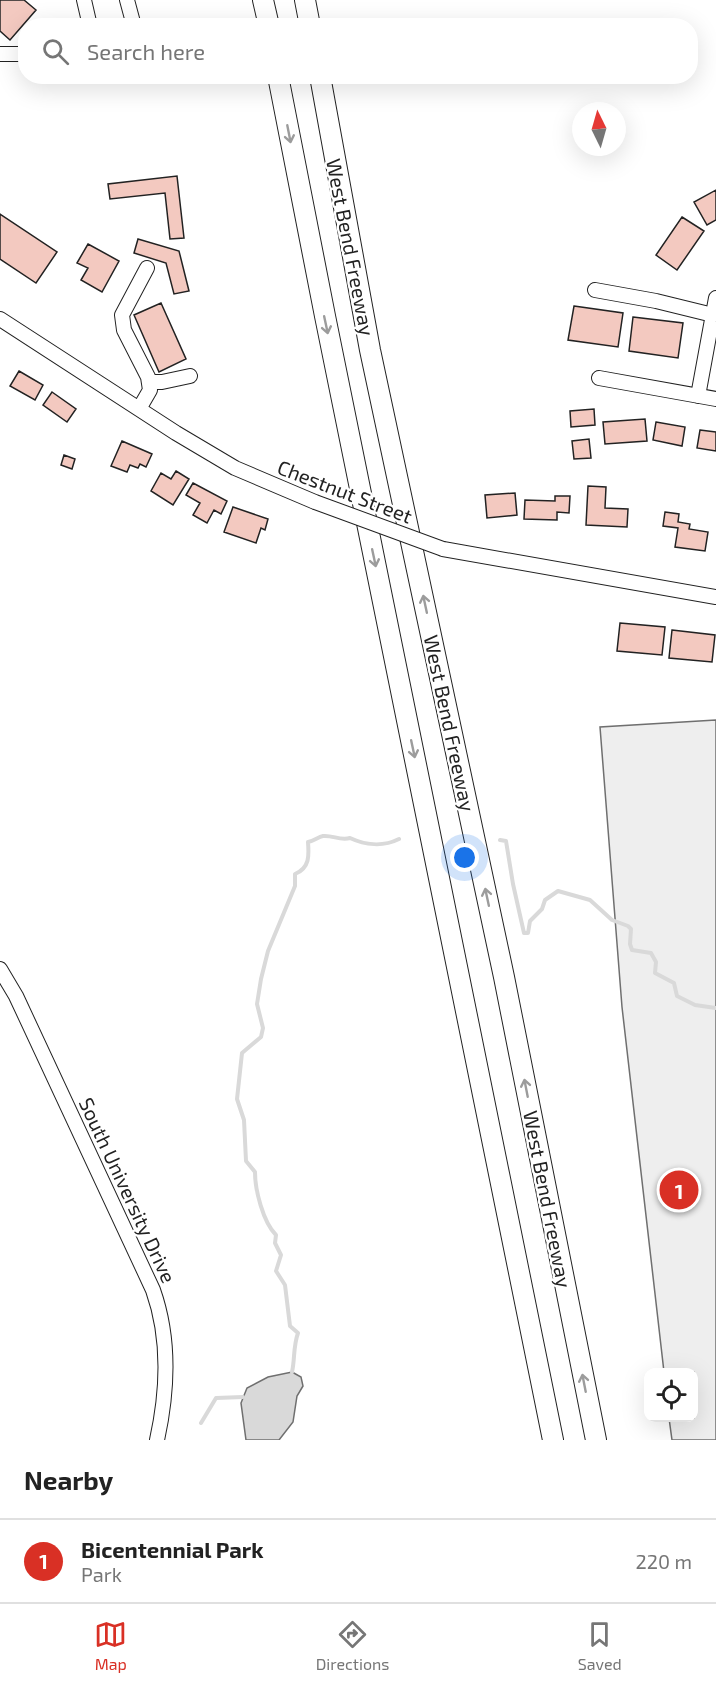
<!DOCTYPE html>
<html lang="en">
<head>
<meta charset="utf-8">
<style>
  body { margin:0; font-family:"Exo 2",sans-serif; background:#f2f2f2; color:#222 }
  .controls { position:absolute; right:18px; bottom:18px; display:grid; overflow:hidden; border-radius:12px; box-shadow:0 6px 24px #0002 }
  .controls button { width:54px; height:54px; display:grid; place-items:center; padding:0; border:0; border-bottom:2px solid #e0e0e0; background:#fff; color:#222; font:30px sans-serif }
  .compass { position:absolute; left:572px; top:102px; width:54px; height:54px; border-radius:50%; background:#fff; box-shadow:0 6px 24px #0002; rotate:355deg }
  .you { position:absolute; left:465px; top:858px; width:21px; height:21px; margin:-15px; border:4px solid #fff; border-radius:50%; background:#1a73e8; box-shadow:0 0 0 9px #1a73e833 }
  .badge { display:grid; place-items:center; width:39px; height:39px; border-radius:50%; background:#d93025; color:#fff; font-size:20px; font-weight:700 }
  .pin { position:absolute; translate:-50% -50%; border:3px solid #fff; box-shadow:0 2px 6px #0006 }
  .list { margin:0; padding:0; list-style:none }
  h2 { display:flex; justify-content:space-between; align-items:center; height:78px; margin:0; padding:0 24px; font-size:26px }
  h2 small { font-size:20px; font-weight:400; color:#767676 }
  .list li { display:grid; grid-template-columns:39px 1fr auto; gap:18px; align-items:center; box-sizing:border-box; height:84px; padding:0 24px; border-top:2px solid #e0e0e0 }
  .list b { display:block; font-size:22px; white-space:nowrap }
  .list p { margin:0; font-size:20px; white-space:nowrap; color:#767676 }
  .list em { font-size:20px; font-style:normal; color:#767676 }
  .icon { flex:none; width:33px; height:33px; fill:none; stroke:currentColor; stroke-width:2; stroke-linecap:round; stroke-linejoin:round }
  .map { position:relative; flex:none; width:716px; height:1440px; overflow:hidden }
  .search { position:absolute; background:#fff; box-shadow:0 6px 24px #0002; left:18px; right:18px; top:18px; height:66px; display:flex; align-items:center; gap:15px; box-sizing:border-box; padding:0 21px; border-radius:24px; color:#767676; font-size:22px }
  .sheet { height:162px; background:#fff }
  nav { display:flex; justify-content:space-around; align-items:center; box-sizing:border-box; height:84px; border-top:2px solid #e0e0e0; background:#fff; font-size:16px; color:#767676 }
  nav a { display:grid; justify-items:center; gap:3px }
  nav .on { color:#d93025 }
  .map>svg:first-child { display:block }
</style>
</head>
<body>
<div class="map">
<svg width="716" height="1440" viewBox="0 0 716 1440">
  <rect width="100%" height="100%" fill="#fff"/>
  <!-- green -->
  <path fill="#eee" stroke="#6f6f6f" stroke-width="1.5" d="M 716,720 L 716,1440 L 672,1440 L 669,1418 L 694,1418 L 694,1372 L 664,1372 L 622,1007 L 600,727 Z"/>
  <!-- water -->
  <path fill="#d9d9d9" stroke="#6f6f6f" stroke-width="1.5" d="M 292,1372 L 301,1377 L 303,1386 L 297,1396 L 293,1422 L 279,1440 L 246,1440 L 241,1403 L 247,1388 L 268,1377 Z"/>
  <g fill="none" stroke-linecap="round" stroke-linejoin="round">
    <!-- stream -->
    <path stroke="#d9d9d9" stroke-width="4" d="M 500,840 L 506,841 L 513,884 L 524,933 L 528,933 L 530,921 L 542,909 L 545,900 L 558,891 L 590,900 L 612,920 L 628,926 L 631,929 L 630,944 L 632,950 L 651,953 L 656,962 L 655,973 L 674,983 L 677,996 L 695,1005 L 716,1008
      M 292,1372 C 295,1359 293,1347 298,1333 L 290,1326 L 285,1285 L 276,1271 L 281,1255 L 275,1243 L 276,1235 C 263,1222 255,1190 255,1172 L 246,1161 L 244,1120 L 237,1099 L 242,1053 L 261,1037 L 263,1028 L 257,1004 L 261,979 L 268,951 L 295,886 L 295,874 C 310,868 309,855 308,842 C 314,841 318,837 323,836 C 333,835 340,841 350,838 C 365,845 383,847 399,839
      M 201,1423 L 216,1398 L 243,1397"/>
  </g>
  <!-- building -->
  <path fill="#f3c9c0" stroke="#222" stroke-width="1.5" d="M 0,0 L 24,0 L 36,10 L 10,40 L 0,31 Z
    M 177,176 L 184,238 L 170,239 L 165,193 L 110,199 L 108,184 Z
    M 716,190 L 716,220 L 707,225 L 694,202 Z
    M 0,214 L 57,252 L 36,283 L 0,259 Z
    M 682,217 L 704,231 L 677,270 L 656,255 Z
    M 138,239 L 179,251 L 189,291 L 174,294 L 166,263 L 134,253 Z
    M 88,244 L 119,261 L 102,292 L 81,280 L 88,268 L 77,263 Z
    M 161,303 L 186,359 L 159,372 L 134,315 Z
    M 574,306 L 623,313 L 618,347 L 568,340 Z
    M 633,317 L 683,323 L 678,358 L 629,351 Z
    M 19,371 L 43,385 L 35,400 L 10,386 Z
    M 52,392 L 76,409 L 67,422 L 43,405 Z
    M 594,409 L 595,425 L 571,427 L 570,411 Z
    M 645,419 L 647,441 L 605,444 L 603,422 Z
    M 656,422 L 685,427 L 682,446 L 653,440 Z
    M 700,430 L 716,432 L 716,451 L 697,448 Z
    M 589,439 L 591,458 L 574,459 L 572,441 Z
    M 122,441 L 152,454 L 146,467 L 140,464 L 138,468 L 130,465 L 127,472 L 111,466 Z
    M 64,455 L 75,459 L 72,469 L 61,465 Z
    M 176,471 L 189,479 L 173,505 L 151,491 L 161,473 L 171,479 Z
    M 193,483 L 227,501 L 221,514 L 214,510 L 207,523 L 193,515 L 200,503 L 186,495 Z
    M 588,486 L 606,487 L 605,508 L 628,509 L 627,527 L 586,525 Z
    M 515,493 L 517,515 L 487,518 L 485,495 Z
    M 555,496 L 570,496 L 569,513 L 557,512 L 557,520 L 524,519 L 525,500 L 555,501 Z
    M 233,507 L 268,519 L 265,530 L 261,528 L 256,543 L 224,532 Z
    M 665,512 L 679,514 L 678,522 L 690,524 L 689,529 L 708,532 L 705,551 L 675,547 L 678,528 L 663,526 Z
    M 620,623 L 665,627 L 662,655 L 617,651 Z
    M 672,630 L 715,635 L 712,662 L 669,658 Z"/>
  <g fill="none" stroke-linecap="round" stroke-linejoin="round">
    <!-- minor casing -->
    <g stroke="#222" stroke-width="16">
      <path id="minor" d="M 84,0 L 90,26
        M 127,0 L 134,26
        M 0,54 L 26,54
        M 595,290 L 656,301 L 713,315
        M 0,319 L 176,433 L 235,468 L 315,502
        M 599,378 L 716,399
        M 149,382 L 162,382 L 190,376
        M 698,396 L 716,298
        M 139,409 L 150,390 L 148,377 L 124,330 L 122,315 L 147,268
        M 443,549 L 716,597
        M 0,969 L 16,996 L 153,1290 C 170,1338 168,1390 157,1440"/>
    </g>
    <!-- highway casing -->
    <g stroke="#222" stroke-width="22">
      <path id="highway" d="M 263,0 L 269,26
        M 305,0 L 310,26
        M 278,76 L 325,316 L 553,1440
        M 320,76 L 370,350 L 504,977 L 596,1440"/>
    </g>
    <!-- minor -->
    <use href="#minor" stroke="#fff" stroke-width="14"/>
    <!-- highway -->
    <use href="#highway" stroke="#fff" stroke-width="20"/>
    <!-- minor-bridge casing -->
    <g stroke="#222" stroke-width="16" stroke-linecap="butt">
      <path id="minor-bridge" d="M 315,502 L 443,549"/>
    </g>
    <!-- minor-bridge -->
    <use href="#minor-bridge" stroke="#fff" stroke-width="14"/>
  </g>
  <!-- one-way arrows -->
  <defs><path id="oneway-shaft" d="M-6 0H5M1.5-3L5.5 0L1.5 3" fill="none" stroke-width="1.6" stroke-linecap="round" stroke-linejoin="round" transform="scale(1.5)"/></defs>
  <g stroke="#9c9c9c">
    <use href="#oneway-shaft" transform="translate(289 134) rotate(79)"/>
    <use href="#oneway-shaft" transform="translate(326 325) rotate(78)"/>
    <use href="#oneway-shaft" transform="translate(374 558) rotate(78)"/>
    <use href="#oneway-shaft" transform="translate(425 604) rotate(-102)"/>
    <use href="#oneway-shaft" transform="translate(413 749) rotate(78)"/>
    <use href="#oneway-shaft" transform="translate(487 897) rotate(-102)"/>
    <use href="#oneway-shaft" transform="translate(526 1088) rotate(-101)"/>
    <use href="#oneway-shaft" transform="translate(584 1383) rotate(-101)"/>
  </g>
  <g text-anchor="middle" dominant-baseline="central" stroke-width="4.5" stroke-linejoin="round" paint-order="stroke">
    <!-- street labels -->
    <g font-size="20" fill="#222" stroke="#fff">
      <text transform="translate(351 247) rotate(79)">West Bend Freeway</text>
      <text transform="translate(345 491) rotate(21)">Chestnut Street</text>
      <text transform="translate(450 723) rotate(78)">West Bend Freeway</text>
      <text transform="translate(128 1190) rotate(65)">South University Drive</text>
      <text transform="translate(548 1199) rotate(79)">West Bend Freeway</text>
    </g>
  </g>
</svg>
<div class="controls">
<button><svg class="icon" aria-label="locate" viewBox="0 0 24 24"><circle cx="12" cy="12" r="6"/><path d="M12 2v4M12 18v4M2 12h4M18 12h4"/></svg></button>
</div>
<svg class="compass" viewBox="-18 -18 36 36"><path d="M0-13l5 13h-10z" fill="#e53935"/><path d="M0 13l5-13h-10z" fill="#767676"/></svg>
<div class="you"></div>
<div class="pin badge" style="left:679px;top:1190px">1</div>
<div class="search"><svg class="icon" aria-label="search" viewBox="0 0 24 24"><circle cx="10" cy="10" r="6"/><path d="M15 15l6 6"/></svg>Search here</div>
</div>
<section class="sheet">
<h2>Nearby<small></small></h2>
<ul class="list">
<li><span class="badge">1</span><div><b>Bicentennial Park</b><p>Park</p></div><em>220 m</em></li>
</ul>
</section>
<nav>
<a class="on"><svg class="icon" aria-label="map" viewBox="0 0 24 24"><path d="M3 6l6-2 6 2 6-2v14l-6 2-6-2-6 2zM9 4v14M15 6v14"/></svg>Map</a>
<a><svg class="icon" aria-label="directions" viewBox="0 0 24 24"><path d="M12 3l9 9-9 9-9-9zM9 14v-3h6M13 9l2 2-2 2"/></svg>Directions</a>
<a><svg class="icon" aria-label="saved" viewBox="0 0 24 24"><path d="M7 4h10v16l-5-4-5 4z"/></svg>Saved</a>
</nav>
</body>
</html>
